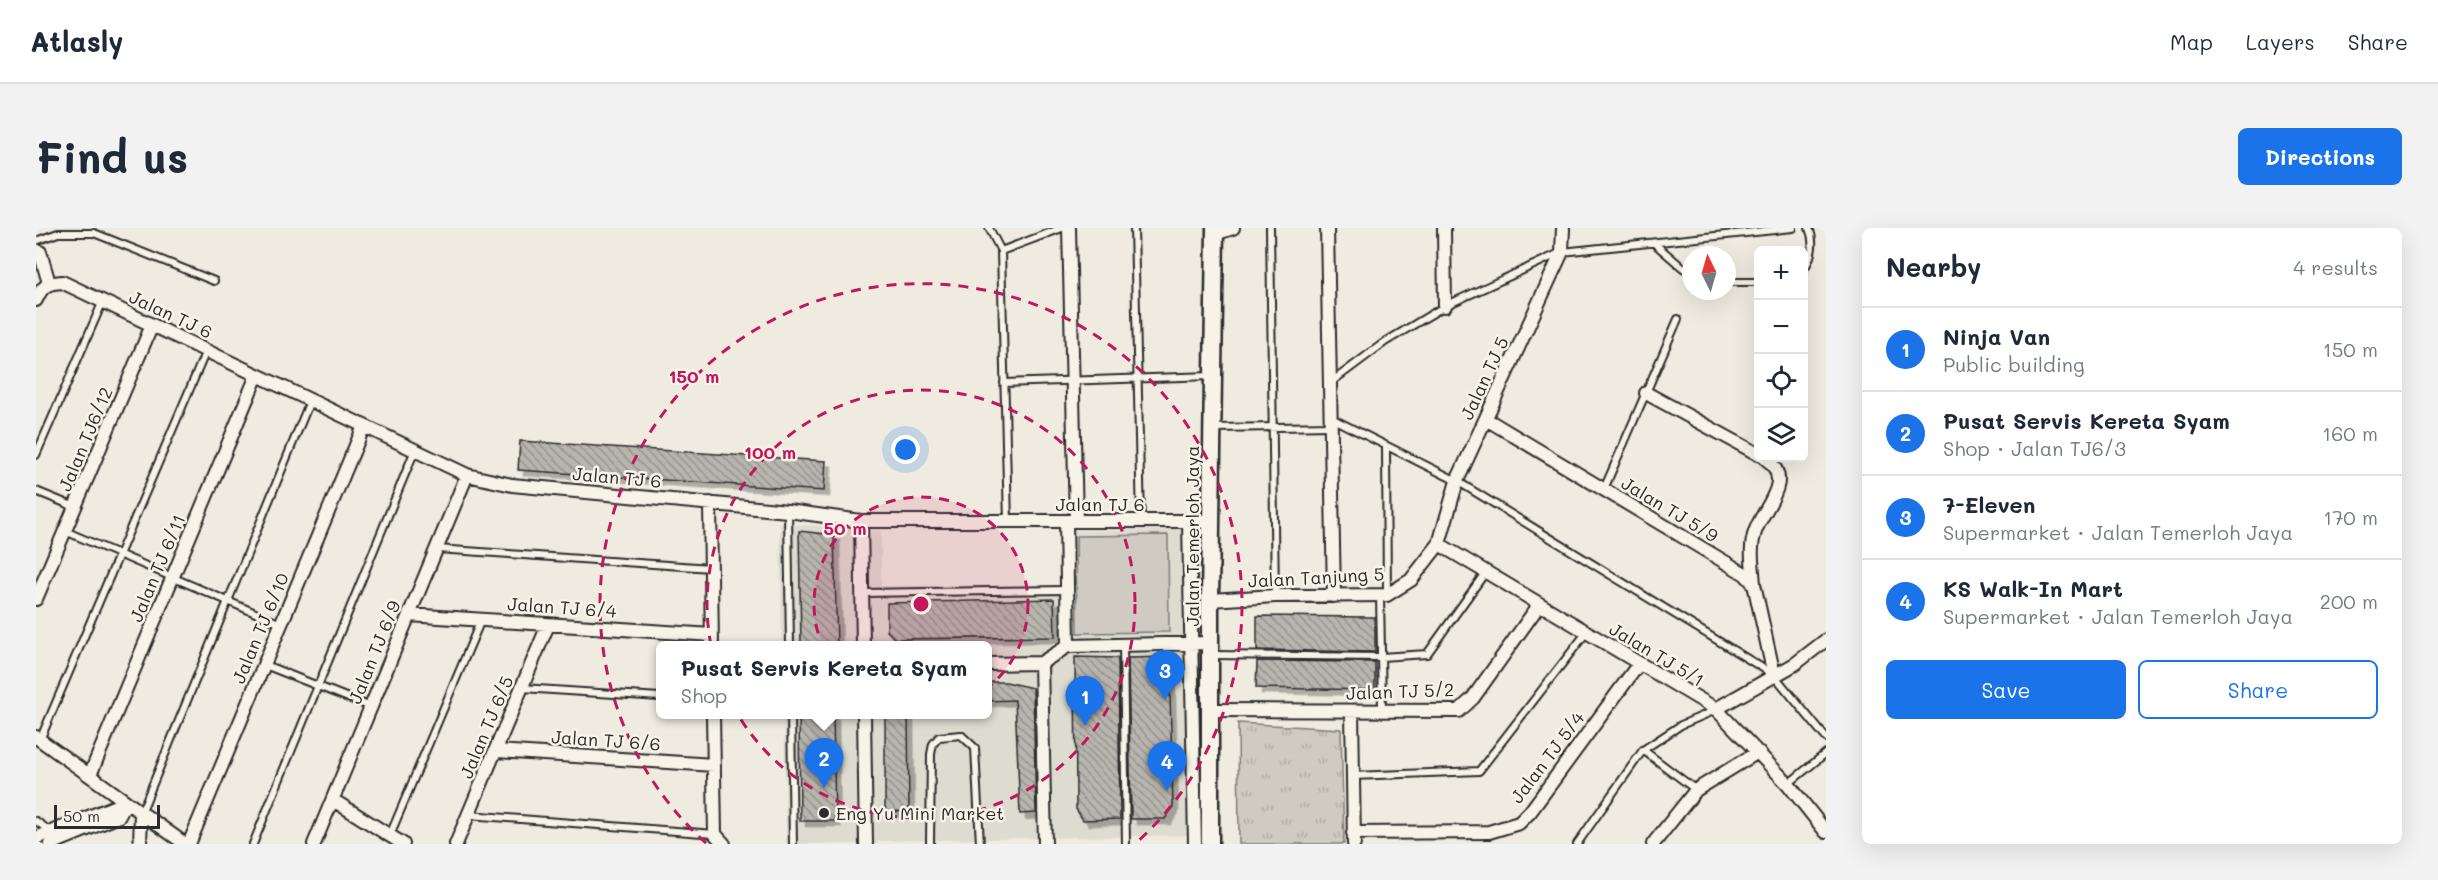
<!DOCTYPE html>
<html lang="en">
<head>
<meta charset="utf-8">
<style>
  body { margin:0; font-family:Mali,sans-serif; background:#f2f2f3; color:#1f2937 }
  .controls { position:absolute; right:18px; top:18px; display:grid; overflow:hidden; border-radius:9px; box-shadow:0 6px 24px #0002 }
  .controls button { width:54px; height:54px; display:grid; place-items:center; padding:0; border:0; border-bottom:2px solid #e0e1e3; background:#fff; color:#1f2937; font:30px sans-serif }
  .compass { position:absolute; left:1646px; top:18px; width:54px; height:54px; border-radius:50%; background:#fff; box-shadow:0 6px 24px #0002; rotate:355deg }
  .scale { position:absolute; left:18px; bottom:15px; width:106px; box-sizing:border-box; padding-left:6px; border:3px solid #2b2b2b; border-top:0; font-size:16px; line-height:21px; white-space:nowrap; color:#2b2b2b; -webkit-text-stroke:4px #f7f3e8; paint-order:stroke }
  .you { position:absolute; left:870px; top:222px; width:21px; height:21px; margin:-15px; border:4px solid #fff; border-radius:50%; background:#1a73e8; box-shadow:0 0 0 9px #1a73e833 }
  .badge { display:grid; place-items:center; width:39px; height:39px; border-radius:50%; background:#1a73e8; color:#fff; font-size:20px; font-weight:700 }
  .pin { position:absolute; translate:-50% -50px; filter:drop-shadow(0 2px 3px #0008) }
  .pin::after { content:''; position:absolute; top:32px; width:21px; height:18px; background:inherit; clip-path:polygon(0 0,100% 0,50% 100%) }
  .popup { position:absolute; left:620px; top:413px; width:336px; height:78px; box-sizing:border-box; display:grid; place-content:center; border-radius:9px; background:#fff; filter:drop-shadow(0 2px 4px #0005); font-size:20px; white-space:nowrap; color:#747a83 }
  .popup b { font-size:22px; color:#1f2937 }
  .popup::after { content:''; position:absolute; left:50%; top:100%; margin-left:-12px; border:12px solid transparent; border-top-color:#fff }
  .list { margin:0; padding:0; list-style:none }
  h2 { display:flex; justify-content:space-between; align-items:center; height:78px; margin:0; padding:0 24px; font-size:26px }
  h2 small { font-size:20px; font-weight:400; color:#747a83 }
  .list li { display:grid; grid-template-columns:39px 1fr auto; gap:18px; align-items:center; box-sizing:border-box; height:84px; padding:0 24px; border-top:2px solid #e0e1e3 }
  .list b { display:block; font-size:22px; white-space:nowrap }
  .list p { margin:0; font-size:20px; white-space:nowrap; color:#747a83 }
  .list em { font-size:20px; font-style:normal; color:#747a83 }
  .actions { display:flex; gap:12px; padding:18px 24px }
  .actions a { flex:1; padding:14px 0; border:2px solid #1a73e8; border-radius:9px; text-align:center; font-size:21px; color:#1a73e8 }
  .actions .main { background:#1a73e8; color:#fff }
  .icon { flex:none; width:33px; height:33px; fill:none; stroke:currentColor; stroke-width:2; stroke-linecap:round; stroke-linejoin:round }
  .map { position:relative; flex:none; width:1790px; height:616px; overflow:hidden; border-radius:9px }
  header { display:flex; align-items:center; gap:36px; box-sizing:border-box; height:84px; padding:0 30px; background:#fff; border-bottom:2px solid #e0e1e3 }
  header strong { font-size:28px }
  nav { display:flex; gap:33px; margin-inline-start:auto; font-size:21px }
  .intro { display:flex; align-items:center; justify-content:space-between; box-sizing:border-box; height:144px; padding:0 36px }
  h1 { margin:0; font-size:42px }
  .button { padding:15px 27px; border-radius:9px; background:#1a73e8; color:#fff; font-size:21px; font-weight:700 }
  main { display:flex; gap:36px; padding:0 36px }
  aside { flex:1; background:#fff; border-radius:9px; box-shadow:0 6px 24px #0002 }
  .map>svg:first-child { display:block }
</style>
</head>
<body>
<header>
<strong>Atlasly</strong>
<nav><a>Map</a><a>Layers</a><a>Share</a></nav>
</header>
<div class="intro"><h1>Find us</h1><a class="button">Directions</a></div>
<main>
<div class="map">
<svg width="1790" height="616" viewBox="0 0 1790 616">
  <defs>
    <pattern id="grass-tufts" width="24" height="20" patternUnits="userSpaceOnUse" patternTransform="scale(1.5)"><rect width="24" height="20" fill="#cfcbc2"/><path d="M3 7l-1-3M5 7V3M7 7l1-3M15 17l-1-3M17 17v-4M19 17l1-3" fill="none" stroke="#b2aea7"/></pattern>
    <pattern id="building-back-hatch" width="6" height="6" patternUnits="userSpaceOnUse" patternTransform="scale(1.5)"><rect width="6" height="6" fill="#b8b5ae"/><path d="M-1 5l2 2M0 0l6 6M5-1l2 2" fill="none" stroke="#96938e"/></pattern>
    <filter id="shadow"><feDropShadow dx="5.5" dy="5.5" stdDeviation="0" flood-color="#0004"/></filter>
  </defs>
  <rect width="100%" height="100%" fill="#efebe0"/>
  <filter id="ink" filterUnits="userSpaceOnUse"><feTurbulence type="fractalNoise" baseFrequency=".0167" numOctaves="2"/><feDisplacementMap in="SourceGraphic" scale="12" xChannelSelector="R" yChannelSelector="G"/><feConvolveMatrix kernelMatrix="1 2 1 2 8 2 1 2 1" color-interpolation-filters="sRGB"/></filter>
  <g filter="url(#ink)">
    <!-- built -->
    <path fill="#dedbd1" d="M 744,295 L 845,303 L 845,358 L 1023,357 L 1024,303 L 1160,301 L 1166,607 L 842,613 L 842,616 L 750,616 L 748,487 L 952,486 L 952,418 L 746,417 Z"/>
    <!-- grass -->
    <path fill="url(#grass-tufts)" stroke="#7d7b76" stroke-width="1.5" d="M 1202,495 L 1305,501 L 1308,616 L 1203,616 Z"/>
    <!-- green -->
    <path fill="#cfcbc2" stroke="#7d7b76" stroke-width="1.5" d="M 1132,307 L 1133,404 L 1041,405 L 1040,308 Z"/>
    <!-- building -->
    <path fill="url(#building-back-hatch)" stroke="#2b2b2b" stroke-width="1.5" filter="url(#shadow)" d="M 484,213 L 790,233 L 788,263 L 482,242 Z
      M 763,303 L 798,307 L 801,417 L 765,417 Z
      M 1018,371 L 1019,409 L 859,411 L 851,403 L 851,375 Z
      M 1221,388 L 1339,389 L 1339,424 L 1221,422 Z
      M 1039,429 L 1082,430 L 1084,591 L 1047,592 L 1040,581 Z
      M 1133,429 L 1137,579 L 1129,591 L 1095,591 L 1092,430 Z
      M 1221,433 L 1339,434 L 1339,462 L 1220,460 Z
      M 951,454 L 970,454 L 997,460 L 1000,585 L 984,586 L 979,472 L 951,473 Z
      M 763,486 L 797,486 L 799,593 L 764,593 Z
      M 849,486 L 872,486 L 873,583 L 849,584 Z"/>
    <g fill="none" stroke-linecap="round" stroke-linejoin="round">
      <!-- lane casing -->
      <g stroke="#2b2b2b" stroke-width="10">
        <path id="lane" d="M 953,0 L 965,23 L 1026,0
          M 1098,0 L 1105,293
          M 1234,0 L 1239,368
          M 0,13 L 22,5 L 58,5 L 178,53
          M 1618,15 L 1647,40 L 1655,44
          M 965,23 L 972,294
          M 1768,41 C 1776,29 1779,14 1773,0
          M 1691,54 L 1722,54
          M 968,155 L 1176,148
          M 1294,155 L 1349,114 L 1409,78 L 1526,24 L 1757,0
          M 1295,190 L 1421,253 L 1738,447 L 1790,510
          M 1177,200 L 1295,198
          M 1350,219 L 1351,367
          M 0,227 L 67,73
          M 1568,261 L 1642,91
          M 0,263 L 39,279
          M 752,283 L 754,418
          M 29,303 L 245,396
          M 401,321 L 675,340
          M 826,365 L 1031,362
          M 1344,367 L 1346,482
          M 1087,417 L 1090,616
          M 1176,427 L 1345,429 L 1391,426 L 1449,345
          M 229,437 L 335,479
          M 486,460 L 624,469
          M 755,486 L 757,616
          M 4,512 L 170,123
          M 1607,522 L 1660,562
          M 1317,548 L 1443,543 L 1550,405
          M 1752,556 L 1790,525
          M 105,585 L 274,173
          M 432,587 L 679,606
          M 0,593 L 14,603
          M 354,607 L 445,392
          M 217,616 L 379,222
          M 894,616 L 895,526 L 897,516 L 903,509 L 925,507 L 939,520 L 944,616
          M 1541,616 L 1607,522 L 1645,497 L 1680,482"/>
      </g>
      <!-- street casing -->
      <g stroke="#2b2b2b" stroke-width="16">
        <path id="street" d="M 1033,0 L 1040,293
          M 1291,0 L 1298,368
          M 1408,0 L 1409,78
          M 1179,6 L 1197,0
          M 0,22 L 4,24 L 13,55
          M 0,72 C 6,58 11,55 26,54 L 431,247 L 476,257 L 752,283 L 825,293 L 1176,293
          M 1610,165 L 1722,226
          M 1450,191 L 1709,346 L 1718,356 L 1738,447
          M 674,275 L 676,418
          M 825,293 L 827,418
          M 1030,293 L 1032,418 L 1175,415
          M 1153,293 L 1159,616
          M 1403,316 L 1680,481 L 1752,556 L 1790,604
          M 1718,356 C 1717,339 1713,321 1719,304 C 1727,279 1760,252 1729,230
          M 0,371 L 116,97
          M 1174,372 L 1239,368 L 1351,367 L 1375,352 L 1403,316 L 1421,253 L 1526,24 L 1527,0
          M 373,387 L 676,407
          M 1005,435 L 1032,418
          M 952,436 L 1005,435 L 1009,616
          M 1680,481 L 1759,436 L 1790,412
          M 1176,482 L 1423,483 L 1437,470 L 1503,377
          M 1316,483 L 1318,616
          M 677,486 L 679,606 L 688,616
          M 828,486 L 830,616
          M 0,509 L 149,616
          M 460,523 L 678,537
          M 54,547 L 221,147
          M 297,572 L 367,616
          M 1317,605 L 1453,604 L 1483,595 L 1494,584 L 1602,437
          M 0,610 L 90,574
          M 15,616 L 83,588 L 90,574
          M 104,616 L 105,585
          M 153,616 L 328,198
          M 278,616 L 431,247
          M 420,616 L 512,397
          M 1617,616 L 1660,562 L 1722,524"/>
      </g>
      <!-- secondary casing -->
      <g stroke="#2b2b2b" stroke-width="21">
        <path id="secondary" d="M 1174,616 L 1174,372 L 1179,0"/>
      </g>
      <!-- lane -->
      <use href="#lane" stroke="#f7f3e8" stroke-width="6"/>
      <!-- street -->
      <use href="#street" stroke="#f7f3e8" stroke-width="12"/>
      <!-- secondary -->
      <use href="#secondary" stroke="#f7f3e8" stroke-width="16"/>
    </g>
  </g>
  <!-- distance rings -->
  <circle cx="885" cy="376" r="107" fill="#c2185b" fill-opacity=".12"/>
  <g fill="none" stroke="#c2185b" stroke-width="3" stroke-dasharray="10 8">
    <circle cx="885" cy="376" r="107"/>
    <circle cx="885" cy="376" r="214"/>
    <path d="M670 615A321 321 0 1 1 1100 615"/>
  </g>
  <!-- markers -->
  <circle fill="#2b2b2b" stroke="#f7f3e8" stroke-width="2" cx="788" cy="585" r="6"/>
  <g text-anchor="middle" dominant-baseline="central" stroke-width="5" stroke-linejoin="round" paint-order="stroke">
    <!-- street labels -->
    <g font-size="18" fill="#2b2b2b" stroke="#f7f3e8">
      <text transform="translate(135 86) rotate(25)">Jalan TJ 6</text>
      <text transform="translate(1448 150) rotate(-65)">Jalan TJ 5</text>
      <text transform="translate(49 211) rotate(-67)">Jalan TJ6/12</text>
      <text transform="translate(581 249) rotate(5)">Jalan TJ 6</text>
      <text x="1064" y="276">Jalan TJ 6</text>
      <text transform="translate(1634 281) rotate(31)">Jalan TJ 5/9</text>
      <text transform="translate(1156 308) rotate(-90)">Jalan Temerloh Jaya</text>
      <text transform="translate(121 340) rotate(-67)">Jalan TJ 6/11</text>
      <text transform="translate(1280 349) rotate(-3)">Jalan Tanjung 5</text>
      <text transform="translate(526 379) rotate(4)">Jalan TJ 6/4</text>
      <text transform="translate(224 400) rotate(-67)">Jalan TJ 6/10</text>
      <text transform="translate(338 424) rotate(-68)">Jalan TJ 6/9</text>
      <text transform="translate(1621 426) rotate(31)">Jalan TJ 5/1</text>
      <text transform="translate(1364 463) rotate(-2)">Jalan TJ 5/2</text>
      <text transform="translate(450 499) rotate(-67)">Jalan TJ 6/5</text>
      <text transform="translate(570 512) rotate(4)">Jalan TJ 6/6</text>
      <text transform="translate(1511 529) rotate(-53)">Jalan TJ 5/4</text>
    </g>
    <!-- poi labels -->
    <g font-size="18" fill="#2b2b2b" stroke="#f7f3e8" text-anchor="start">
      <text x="800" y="585">Eng Yu Mini Market</text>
    </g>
  </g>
  <circle cx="885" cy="376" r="9" fill="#c2185b" stroke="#f7f3e8" stroke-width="3"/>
  <g font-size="18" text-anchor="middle" font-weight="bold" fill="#c2185b" stroke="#f7f3e8" stroke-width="5" stroke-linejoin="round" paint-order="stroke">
    <text x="658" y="155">150 m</text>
    <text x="734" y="231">100 m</text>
    <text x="809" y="307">50 m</text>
  </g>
</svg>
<div class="controls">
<button>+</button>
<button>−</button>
<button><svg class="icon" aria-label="locate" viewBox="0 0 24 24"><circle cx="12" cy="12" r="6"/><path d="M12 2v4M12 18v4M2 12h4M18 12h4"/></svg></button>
<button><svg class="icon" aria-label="layers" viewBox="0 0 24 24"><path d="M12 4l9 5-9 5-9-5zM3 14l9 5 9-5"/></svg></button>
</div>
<svg class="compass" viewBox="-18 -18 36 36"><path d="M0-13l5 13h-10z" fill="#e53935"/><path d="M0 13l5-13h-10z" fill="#747a83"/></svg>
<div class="scale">50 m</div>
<div class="you"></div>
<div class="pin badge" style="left:1049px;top:498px">1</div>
<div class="pin badge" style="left:788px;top:560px">2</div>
<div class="popup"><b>Pusat Servis Kereta Syam</b>Shop</div>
<div class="pin badge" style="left:1129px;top:472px">3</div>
<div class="pin badge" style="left:1131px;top:563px">4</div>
</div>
<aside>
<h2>Nearby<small>4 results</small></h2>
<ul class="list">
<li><span class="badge">1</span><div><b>Ninja Van</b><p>Public building</p></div><em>150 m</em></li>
<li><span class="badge">2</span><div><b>Pusat Servis Kereta Syam</b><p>Shop · Jalan TJ6/3</p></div><em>160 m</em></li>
<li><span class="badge">3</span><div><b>7-Eleven</b><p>Supermarket · Jalan Temerloh Jaya</p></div><em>170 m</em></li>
<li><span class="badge">4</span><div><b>KS Walk-In Mart</b><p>Supermarket · Jalan Temerloh Jaya</p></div><em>200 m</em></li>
</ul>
<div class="actions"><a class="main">Save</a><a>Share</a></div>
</aside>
</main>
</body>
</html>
